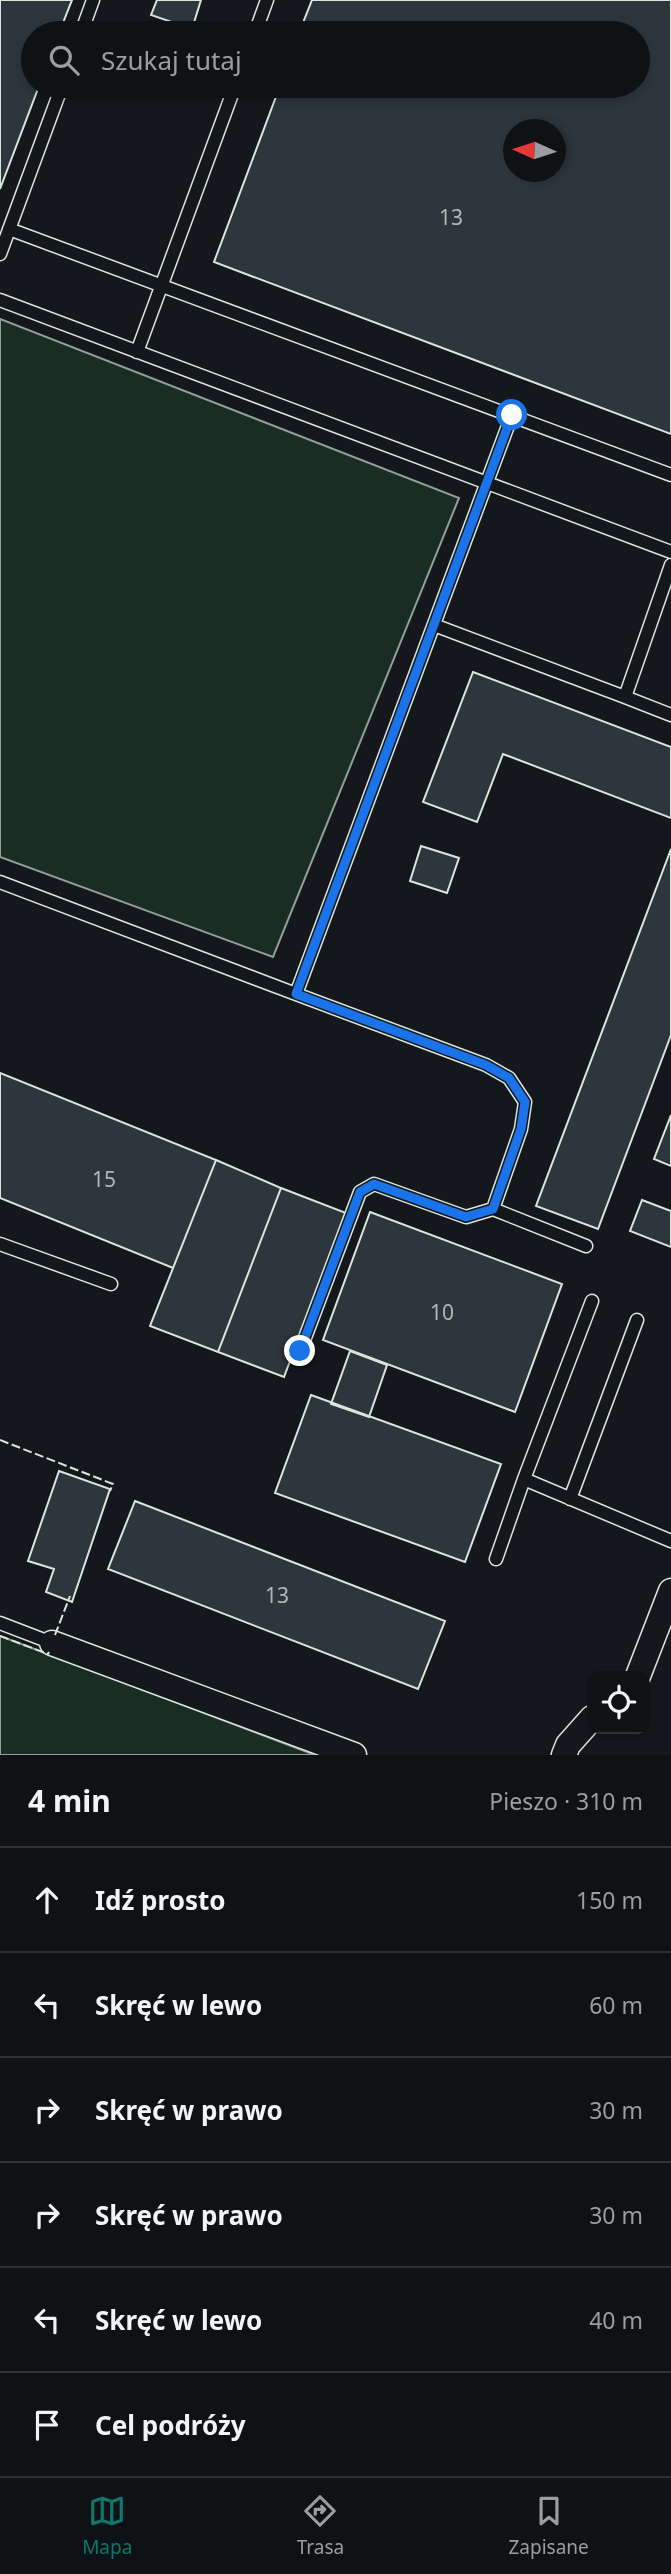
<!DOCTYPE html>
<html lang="pl">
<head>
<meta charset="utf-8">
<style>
  body { margin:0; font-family:"Noto Sans",sans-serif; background:#181b1e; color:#f1f3f6 }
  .controls { position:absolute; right:21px; bottom:21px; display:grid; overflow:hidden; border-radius:14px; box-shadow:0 4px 10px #0003 }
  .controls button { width:63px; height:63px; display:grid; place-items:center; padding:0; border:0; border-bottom:2px solid #2f3234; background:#0f1215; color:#f1f3f6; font:35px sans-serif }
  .compass { position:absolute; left:503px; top:119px; width:63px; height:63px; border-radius:50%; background:#0f1215; box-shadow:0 4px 10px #0003; rotate:273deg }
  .stop { position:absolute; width:21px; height:21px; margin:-16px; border:5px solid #1a73e8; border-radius:50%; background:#fff }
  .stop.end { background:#1a73e8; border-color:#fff; box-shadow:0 2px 7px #0008 }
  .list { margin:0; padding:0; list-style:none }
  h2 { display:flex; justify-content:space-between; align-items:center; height:91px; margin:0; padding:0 28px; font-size:30px }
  h2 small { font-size:23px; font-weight:400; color:#9b9ea0 }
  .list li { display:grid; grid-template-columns:46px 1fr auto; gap:21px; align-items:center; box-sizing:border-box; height:105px; padding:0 28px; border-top:2px solid #2f3234 }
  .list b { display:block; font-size:26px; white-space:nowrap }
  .list em { font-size:23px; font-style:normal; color:#9b9ea0 }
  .icon { flex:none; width:38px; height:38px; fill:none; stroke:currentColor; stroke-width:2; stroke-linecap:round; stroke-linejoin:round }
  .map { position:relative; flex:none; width:671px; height:1755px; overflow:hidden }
  .search { position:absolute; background:#0f1215; box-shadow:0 4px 10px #0003; left:21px; right:21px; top:21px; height:77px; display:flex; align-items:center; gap:18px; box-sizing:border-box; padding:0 24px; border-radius:38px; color:#9b9ea0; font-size:26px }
  .sheet { height:721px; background:#0f1215 }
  nav { display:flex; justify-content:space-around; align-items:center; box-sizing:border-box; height:98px; border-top:2px solid #2f3234; background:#0f1215; font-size:19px; color:#9b9ea0 }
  nav a { display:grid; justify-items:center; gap:4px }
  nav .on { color:#0f766e }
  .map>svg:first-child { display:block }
</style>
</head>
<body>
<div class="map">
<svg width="671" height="1755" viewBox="0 0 671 1755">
  <rect width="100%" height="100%" fill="#14181c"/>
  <!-- green -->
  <path fill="#1a2d24" stroke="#939e99" stroke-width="2" d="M 0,319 L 459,498 L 273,957 L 0,857 Z
    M 0,1636 L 315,1755 L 0,1755 Z"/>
  <!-- building -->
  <path fill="#2c363c" stroke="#d8e6dc" stroke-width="2" fill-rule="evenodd" d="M 0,0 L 72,0 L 59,33 L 33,33 L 33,86 L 39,86 L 0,189 Z
    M 157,0 L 201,0 L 192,29 L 151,15 Z
    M 312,0 L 671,0 L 671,434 L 214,262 L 280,86 L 638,86 L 638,33 L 299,33 ZM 514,130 L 556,130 L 556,172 L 514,172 Z
    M 473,672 L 671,747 L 671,818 L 503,754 L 477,822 L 423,802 Z
    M 421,846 L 459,858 L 447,893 L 410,881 Z
    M 671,849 L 671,1035 L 598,1229 L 536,1206 Z
    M 0,1073 L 216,1160 L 173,1268 L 0,1198 Z
    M 671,1115 L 671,1166 L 654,1159 Z
    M 216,1160 L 281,1188 L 218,1352 L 150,1326 Z
    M 281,1188 L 346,1213 L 284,1377 L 218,1352 Z
    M 642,1200 L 671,1211 L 671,1247 L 630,1231 Z
    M 370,1212 L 562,1284 L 515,1412 L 323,1340 Z
    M 350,1351 L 387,1365 L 369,1417 L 331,1404 Z
    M 311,1395 L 501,1464 L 465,1562 L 275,1493 Z
    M 59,1471 L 110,1489 L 72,1602 L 46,1592 L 54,1569 L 28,1561 Z
    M 135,1501 L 445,1621 L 418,1689 L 108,1569 Z"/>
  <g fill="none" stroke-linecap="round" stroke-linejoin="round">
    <!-- service casing -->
    <g stroke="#d8e6dc" stroke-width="15">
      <path id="service" d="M 81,33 L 93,0
        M 255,33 L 267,0
        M 9,229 L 671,475
        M 0,254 L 62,86
        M 0,300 L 671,552
        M 137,352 L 235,86
        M 671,565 L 625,697 L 671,715
        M 434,625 L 625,697
        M 0,882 L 296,994 L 512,415
        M 296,994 L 486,1065 L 509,1078 L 525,1102 L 521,1129 L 493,1209 L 586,1246
        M 0,1244 L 111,1284
        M 592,1301 L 524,1479 L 671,1541
        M 300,1351 L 360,1192 L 374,1184 L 466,1217 L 493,1209
        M 570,1499 L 637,1320
        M 496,1559 L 524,1479
        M 0,1623 L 52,1643"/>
    </g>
    <!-- minor casing -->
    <g stroke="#d8e6dc" stroke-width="27">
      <path id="minor" d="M 52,1643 L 354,1755
        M 638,1676 L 671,1591
        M 564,1755 L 568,1745 L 592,1718"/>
    </g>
    <!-- service -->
    <use href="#service" stroke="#14181c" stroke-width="12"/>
    <!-- minor -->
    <use href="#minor" stroke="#14181c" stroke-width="24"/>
    <!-- fence -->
    <path stroke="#d8e6dc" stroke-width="2" stroke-dasharray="9 3.5" stroke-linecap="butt" d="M 0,1440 L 113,1484 L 110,1491
      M 55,1635 L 70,1596
      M 0,1636 L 48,1654 L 49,1652"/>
  </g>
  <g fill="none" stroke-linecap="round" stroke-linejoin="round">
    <!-- route -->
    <path stroke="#1a73e8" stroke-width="9" d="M 300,1351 L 360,1192 L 374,1184 L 466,1217 L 493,1209 L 521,1129 L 525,1102 L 509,1078 L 486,1065 L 296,994 L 512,415"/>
  </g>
  <g text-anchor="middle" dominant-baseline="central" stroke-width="5" stroke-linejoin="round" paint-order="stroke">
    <!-- number labels -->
    <g font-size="21" fill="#adbab4">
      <text x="451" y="217">13</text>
      <text x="104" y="1179">15</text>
      <text x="442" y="1312">10</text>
      <text x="277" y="1595">13</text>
    </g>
  </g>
</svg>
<div class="controls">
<button><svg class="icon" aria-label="locate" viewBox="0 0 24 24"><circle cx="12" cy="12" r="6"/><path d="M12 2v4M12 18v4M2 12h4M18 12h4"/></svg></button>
</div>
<svg class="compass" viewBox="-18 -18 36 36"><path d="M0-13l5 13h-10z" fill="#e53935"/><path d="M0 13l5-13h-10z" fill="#9b9ea0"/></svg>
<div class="stop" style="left:512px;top:415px"></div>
<div class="stop end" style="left:300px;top:1351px"></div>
<div class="search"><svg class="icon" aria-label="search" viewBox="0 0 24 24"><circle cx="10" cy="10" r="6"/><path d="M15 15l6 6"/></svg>Szukaj tutaj</div>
</div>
<section class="sheet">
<h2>4 min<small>Pieszo · 310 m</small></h2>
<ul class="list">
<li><svg class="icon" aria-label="ahead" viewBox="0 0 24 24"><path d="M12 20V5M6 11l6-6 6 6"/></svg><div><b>Idź prosto</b></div><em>150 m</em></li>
<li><svg class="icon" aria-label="left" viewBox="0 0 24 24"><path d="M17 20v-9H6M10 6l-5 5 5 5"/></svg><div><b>Skręć w lewo</b></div><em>60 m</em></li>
<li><svg class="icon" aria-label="right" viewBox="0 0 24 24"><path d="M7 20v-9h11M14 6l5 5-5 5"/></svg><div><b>Skręć w prawo</b></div><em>30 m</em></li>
<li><svg class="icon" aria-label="right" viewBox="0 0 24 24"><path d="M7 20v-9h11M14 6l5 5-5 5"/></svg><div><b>Skręć w prawo</b></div><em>30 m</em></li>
<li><svg class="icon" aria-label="left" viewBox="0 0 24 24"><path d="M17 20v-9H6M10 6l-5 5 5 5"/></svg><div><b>Skręć w lewo</b></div><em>40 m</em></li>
<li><svg class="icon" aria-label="arrive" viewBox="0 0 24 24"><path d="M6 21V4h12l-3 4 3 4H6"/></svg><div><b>Cel podróży</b></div></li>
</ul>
</section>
<nav>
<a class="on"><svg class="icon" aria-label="map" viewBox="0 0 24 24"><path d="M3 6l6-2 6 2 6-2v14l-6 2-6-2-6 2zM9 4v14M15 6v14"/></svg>Mapa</a>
<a><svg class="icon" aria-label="directions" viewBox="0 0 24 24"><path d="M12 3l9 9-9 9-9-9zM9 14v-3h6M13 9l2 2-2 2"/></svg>Trasa</a>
<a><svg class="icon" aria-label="saved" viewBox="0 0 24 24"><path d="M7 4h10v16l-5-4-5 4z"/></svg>Zapisane</a>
</nav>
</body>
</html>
